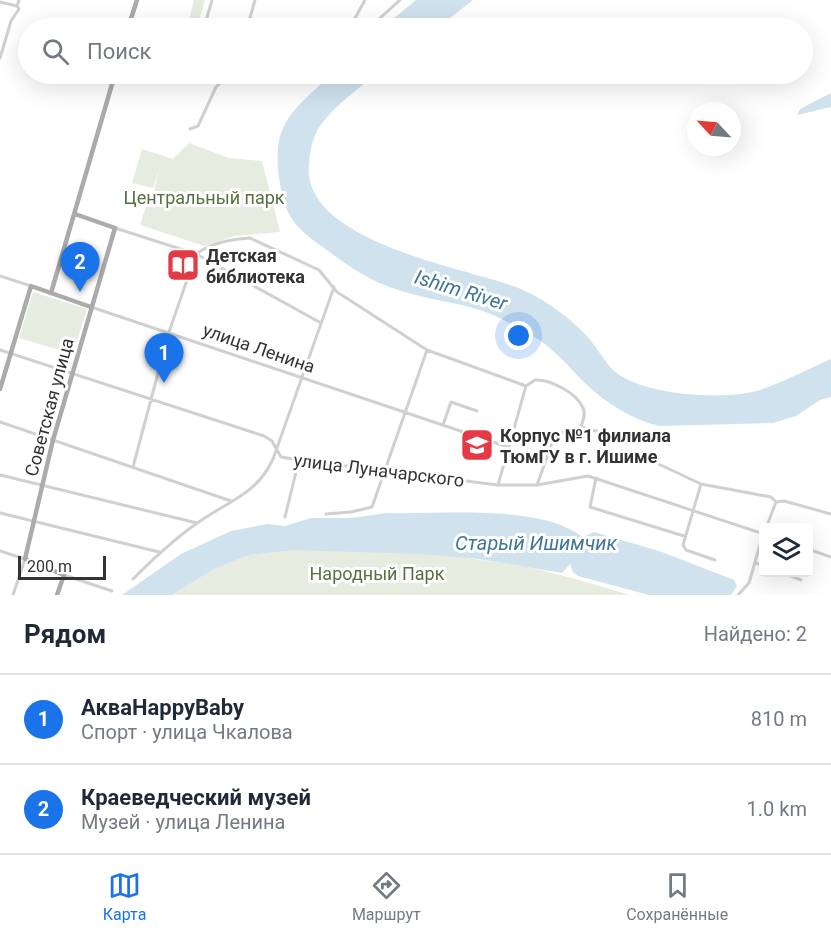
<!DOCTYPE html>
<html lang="ru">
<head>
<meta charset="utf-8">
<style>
  body { margin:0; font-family:Roboto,sans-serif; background:#f2f2f3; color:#1f2937 }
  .controls { position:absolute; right:18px; bottom:18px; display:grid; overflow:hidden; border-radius:6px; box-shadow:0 6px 24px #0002 }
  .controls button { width:54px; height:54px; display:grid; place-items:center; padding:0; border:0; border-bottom:2px solid #e0e1e3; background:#fff; color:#1f2937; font:30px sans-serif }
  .compass { position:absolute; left:687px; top:102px; width:54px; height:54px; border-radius:50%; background:#fff; box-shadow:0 6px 24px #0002; rotate:296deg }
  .scale { position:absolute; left:18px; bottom:15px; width:88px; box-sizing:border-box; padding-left:6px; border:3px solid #333; border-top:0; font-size:16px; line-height:21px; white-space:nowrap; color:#333; -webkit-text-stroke:4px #fff; paint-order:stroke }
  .you { position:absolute; left:519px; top:336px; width:21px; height:21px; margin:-15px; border:4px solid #fff; border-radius:50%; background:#1a73e8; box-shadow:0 0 0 9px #1a73e833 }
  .badge { display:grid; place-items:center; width:39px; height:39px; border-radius:50%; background:#1a73e8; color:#fff; font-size:20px; font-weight:700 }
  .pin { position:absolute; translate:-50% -50px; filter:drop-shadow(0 2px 3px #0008) }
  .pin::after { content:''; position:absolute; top:32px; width:21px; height:18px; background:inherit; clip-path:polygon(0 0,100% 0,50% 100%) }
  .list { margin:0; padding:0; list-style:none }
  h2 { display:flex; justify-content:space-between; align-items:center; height:78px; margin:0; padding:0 24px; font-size:26px }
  h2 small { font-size:20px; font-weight:400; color:#747a83 }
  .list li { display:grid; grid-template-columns:39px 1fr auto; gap:18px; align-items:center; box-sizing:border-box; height:90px; padding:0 24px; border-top:2px solid #e0e1e3 }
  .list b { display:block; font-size:22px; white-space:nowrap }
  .list p { margin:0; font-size:20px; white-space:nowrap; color:#747a83 }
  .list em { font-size:20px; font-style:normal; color:#747a83 }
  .icon { flex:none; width:33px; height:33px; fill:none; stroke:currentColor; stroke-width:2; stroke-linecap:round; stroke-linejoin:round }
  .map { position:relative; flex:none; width:831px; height:595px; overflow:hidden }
  .search { position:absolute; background:#fff; box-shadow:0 6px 24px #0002; left:18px; right:18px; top:18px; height:66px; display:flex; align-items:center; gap:15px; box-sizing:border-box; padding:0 21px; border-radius:33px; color:#747a83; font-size:22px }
  .sheet { height:258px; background:#fff }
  nav { display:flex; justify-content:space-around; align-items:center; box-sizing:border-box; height:84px; border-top:2px solid #e0e1e3; background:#fff; font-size:16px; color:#747a83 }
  nav a { display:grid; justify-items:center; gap:3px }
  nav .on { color:#1a73e8 }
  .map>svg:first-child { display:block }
</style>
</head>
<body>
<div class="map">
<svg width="831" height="595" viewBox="0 0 831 595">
  <rect width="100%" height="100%" fill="#fff"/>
  <!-- green -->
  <path fill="#e6ecdf" d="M 194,0 L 205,0 L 197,28 L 187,28 Z
    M 189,143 L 229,158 L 262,161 L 280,232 L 234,236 L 204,246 L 140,225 L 151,191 L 154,191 L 160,167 L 153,188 L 132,183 L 142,149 L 173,159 Z
    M 33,292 L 87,309 L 73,354 L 19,338 Z
    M 295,550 C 368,550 442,552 514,565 C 553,571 592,584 630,595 L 172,595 L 214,569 L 249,555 Z"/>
  <!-- water -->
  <path fill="#cfe2ee" d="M 416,0 L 473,0 L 437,28 L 382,28 Z
    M 332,74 L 376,74 C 357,90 335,105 320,126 C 312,138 310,151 309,165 C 302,241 461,267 513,286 C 538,295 566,314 584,333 C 595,344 602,358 612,369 C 639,396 726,401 760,390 C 784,382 808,369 831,359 L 831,397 L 820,400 L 796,416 L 773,423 L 659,426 C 633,420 608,404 588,386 C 570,369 554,347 531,335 C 518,328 505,320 491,314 C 466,304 438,301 412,294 C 374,284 355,271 324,248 C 297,229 286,219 280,184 C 270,124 291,112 332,74 Z
    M 831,93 L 831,107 L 797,115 L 800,109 Z
    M 386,513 C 442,515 538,503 583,537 L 594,532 L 662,552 L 734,580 L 737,586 L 731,595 L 649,595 L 578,576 L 573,572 L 570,564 L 562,573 L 478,559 L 420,554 L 295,550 L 249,555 L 214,569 L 172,595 L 122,595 L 181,554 L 231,531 L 267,524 L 285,526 L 311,518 L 352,518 Z"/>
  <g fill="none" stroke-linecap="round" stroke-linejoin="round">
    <!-- minor -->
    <path stroke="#d0d0d0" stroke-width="3" d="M 0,2 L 17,6
      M 354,20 L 365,0
      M 129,26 L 138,28
      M 204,28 L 212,0
      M 247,28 L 255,0
      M 369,28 L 400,0
      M 190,129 L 198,126 L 216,87 L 230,74
      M 115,228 L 196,254 L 321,323
      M 0,350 L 264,436 L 272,441 L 281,457 L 299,460 L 498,485 L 526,386 L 535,380 C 550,379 577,393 583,408 C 586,414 583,421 581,427 L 600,432
      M 404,412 L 508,447
      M 0,422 L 231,501
      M 443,425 L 451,402 L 477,411
      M 622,451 L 650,460 L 701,484 L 771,497 L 776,502 L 784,501 L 831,514
      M 133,467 L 169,332 L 196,254 C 211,243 232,239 250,238 L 319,270 L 337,292 L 427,350 L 526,386
      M 0,475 L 197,523
      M 596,478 L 590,507 L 684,536
      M 701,484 L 683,545 L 686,550 L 715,560
      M 537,485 L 555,435 L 581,427
      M 0,513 L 159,552
      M 326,514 L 351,512 L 372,507 L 427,350
      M 285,517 L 299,460
      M 766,528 L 776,502
      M 0,551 L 25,559 L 13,595
      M 756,563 L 764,566
      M 781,572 L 801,580
      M 64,575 L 112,591
      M 133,579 C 153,559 173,540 196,524 C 227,501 256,496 273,459 L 334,287
      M 738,595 L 749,583 L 763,534"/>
    <!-- tertiary -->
    <path stroke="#d0d0d0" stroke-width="3" d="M 0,58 L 11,21 L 19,9 L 17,6 L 19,0
      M 0,276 L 31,286
      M 91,307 L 404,412
      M 498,485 L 537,485 L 588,476 L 764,534
      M 808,549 L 831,557"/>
    <!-- primary -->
    <path stroke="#ababab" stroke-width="4.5" d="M 128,28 L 137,0
      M 51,293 L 115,74
      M 0,389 L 31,286 L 91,307
      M 57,595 L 64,575 L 25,559 L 53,440 L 115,228 L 75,214"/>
  </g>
  <!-- icons -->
  <defs>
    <g id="library-square" transform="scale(1.725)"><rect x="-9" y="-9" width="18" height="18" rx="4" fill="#e63946" stroke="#fff"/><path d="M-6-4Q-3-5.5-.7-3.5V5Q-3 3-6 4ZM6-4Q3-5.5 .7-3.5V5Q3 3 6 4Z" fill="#fff"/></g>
    <g id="university-square" transform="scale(1.725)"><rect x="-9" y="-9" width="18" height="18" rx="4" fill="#e63946" stroke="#fff"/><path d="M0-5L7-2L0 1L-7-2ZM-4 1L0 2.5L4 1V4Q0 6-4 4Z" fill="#fff"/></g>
  </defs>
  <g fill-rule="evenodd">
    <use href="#library-square" x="183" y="265"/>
    <use href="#university-square" x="477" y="445"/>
  </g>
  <g text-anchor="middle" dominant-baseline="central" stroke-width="6" stroke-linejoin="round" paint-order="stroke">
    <!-- park labels -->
    <g font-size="18" fill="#56703f" stroke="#fff">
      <text x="204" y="197">Центральный парк</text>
      <text x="377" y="573">Народный Парк</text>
    </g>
    <!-- poi labels -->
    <g font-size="18" font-weight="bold" fill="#333" stroke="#fff" text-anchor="start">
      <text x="206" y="255">Детская<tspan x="206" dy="21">библиотека</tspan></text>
      <text x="500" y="435">Корпус №1 филиала<tspan x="500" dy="21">ТюмГУ в г. Ишиме</tspan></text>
    </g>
    <!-- street labels -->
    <g font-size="18" fill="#333" stroke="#fff">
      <text transform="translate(259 348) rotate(19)">улица Ленина</text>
      <text transform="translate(49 407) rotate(-75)">Советская улица</text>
      <text transform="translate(379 470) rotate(7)">улица Луначарского</text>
    </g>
    <!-- water labels -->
    <g font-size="20" font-style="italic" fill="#3f7597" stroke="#fff">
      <text transform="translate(461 290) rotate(17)">Ishim River</text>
      <text x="536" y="543">Старый Ишимчик</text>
    </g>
  </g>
</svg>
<div class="controls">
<button><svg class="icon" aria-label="layers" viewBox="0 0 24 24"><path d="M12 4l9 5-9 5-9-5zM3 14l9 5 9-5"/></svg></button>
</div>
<svg class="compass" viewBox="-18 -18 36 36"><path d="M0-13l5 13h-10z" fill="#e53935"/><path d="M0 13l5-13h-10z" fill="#747a83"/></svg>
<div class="scale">200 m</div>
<div class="you"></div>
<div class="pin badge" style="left:164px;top:383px">1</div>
<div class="pin badge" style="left:80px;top:292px">2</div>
<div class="search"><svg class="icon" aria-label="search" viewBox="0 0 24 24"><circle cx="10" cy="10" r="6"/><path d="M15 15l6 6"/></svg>Поиск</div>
</div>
<section class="sheet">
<h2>Рядом<small>Найдено: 2</small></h2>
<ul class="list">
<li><span class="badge">1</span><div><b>АкваHappyBaby</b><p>Спорт · улица Чкалова</p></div><em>810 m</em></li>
<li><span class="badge">2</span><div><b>Краеведческий музей</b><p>Музей · улица Ленина</p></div><em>1.0 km</em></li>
</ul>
</section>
<nav>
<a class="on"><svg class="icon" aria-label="map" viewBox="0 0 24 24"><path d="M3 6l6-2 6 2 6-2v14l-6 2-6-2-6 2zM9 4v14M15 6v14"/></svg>Карта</a>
<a><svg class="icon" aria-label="directions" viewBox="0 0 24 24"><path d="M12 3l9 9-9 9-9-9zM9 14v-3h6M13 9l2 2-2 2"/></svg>Маршрут</a>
<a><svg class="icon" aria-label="saved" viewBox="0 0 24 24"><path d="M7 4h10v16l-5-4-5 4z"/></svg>Сохранённые</a>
</nav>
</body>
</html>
